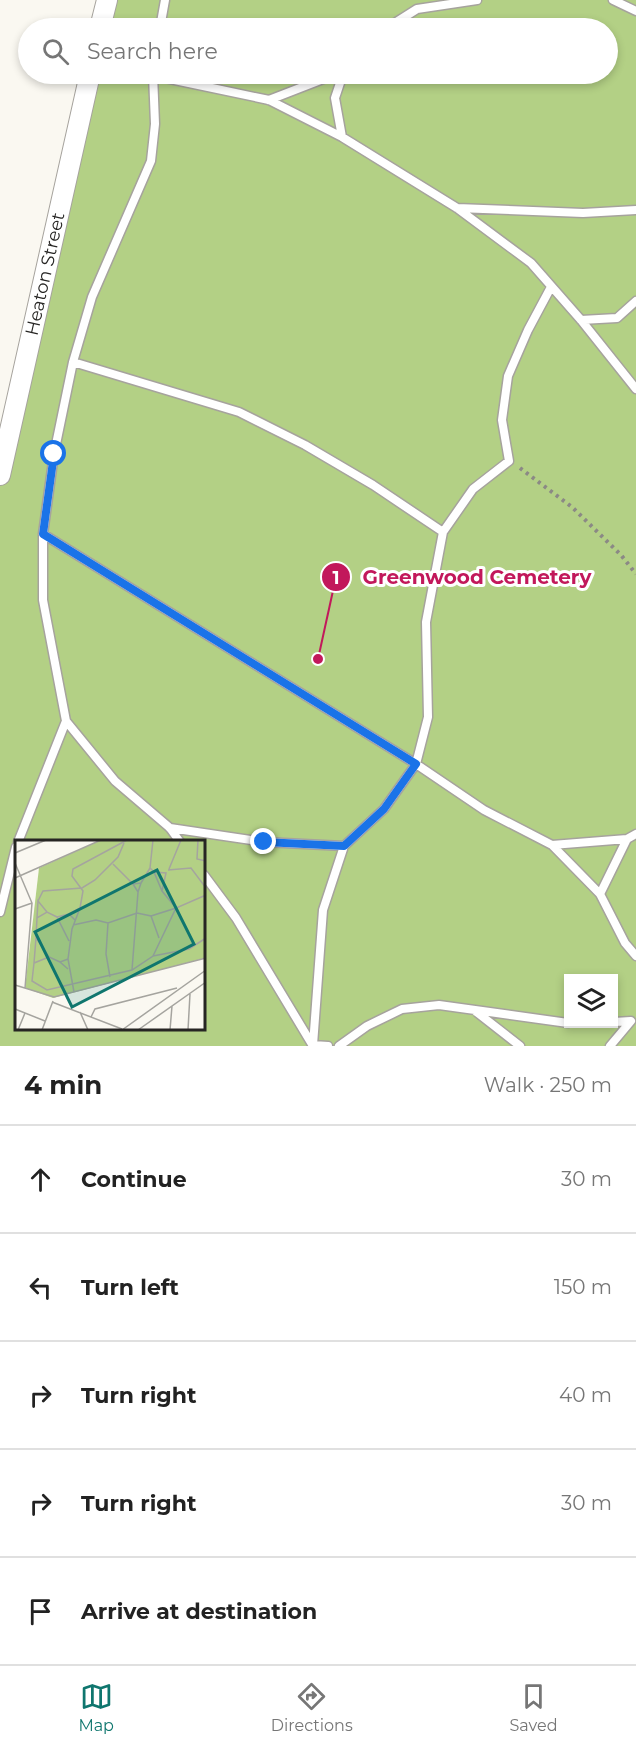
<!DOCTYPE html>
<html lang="en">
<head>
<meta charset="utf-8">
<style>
  body { margin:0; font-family:Montserrat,sans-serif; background:#f6f6f6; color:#222 }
  .controls { position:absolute; right:18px; bottom:18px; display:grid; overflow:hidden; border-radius:0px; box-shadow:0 3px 9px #0003 }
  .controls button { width:54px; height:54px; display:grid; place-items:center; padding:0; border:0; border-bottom:2px solid #e0e0e0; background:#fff; color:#222; font:30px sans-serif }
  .stop { position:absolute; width:18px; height:18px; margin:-14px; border:4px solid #1a73e8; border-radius:50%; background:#fff }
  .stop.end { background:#1a73e8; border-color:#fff; box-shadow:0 2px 6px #0008 }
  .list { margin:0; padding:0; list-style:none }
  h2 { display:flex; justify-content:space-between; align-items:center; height:78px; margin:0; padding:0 24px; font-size:26px }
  h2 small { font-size:20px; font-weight:400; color:#767676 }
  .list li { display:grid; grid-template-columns:39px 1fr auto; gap:18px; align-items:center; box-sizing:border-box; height:108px; padding:0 24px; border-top:2px solid #e0e0e0 }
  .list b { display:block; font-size:22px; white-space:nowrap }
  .list em { font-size:20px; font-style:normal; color:#767676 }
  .icon { flex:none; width:33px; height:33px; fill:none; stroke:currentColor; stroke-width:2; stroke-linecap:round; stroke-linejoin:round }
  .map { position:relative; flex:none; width:636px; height:1046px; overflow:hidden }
  .search { position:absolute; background:#fff; box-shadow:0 3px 9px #0003; left:18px; right:18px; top:18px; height:66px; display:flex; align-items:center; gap:15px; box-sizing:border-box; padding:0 21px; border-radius:33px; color:#767676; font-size:22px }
  .sheet { height:618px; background:#fff }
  nav { display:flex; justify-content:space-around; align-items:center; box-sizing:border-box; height:84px; border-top:2px solid #e0e0e0; background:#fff; font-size:16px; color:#767676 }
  nav a { display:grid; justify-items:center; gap:3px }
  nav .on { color:#0f766e }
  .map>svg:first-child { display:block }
</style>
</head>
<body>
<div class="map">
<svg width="636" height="1046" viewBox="0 0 636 1046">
  <rect width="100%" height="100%" fill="#faf8f1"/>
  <!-- green -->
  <path fill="#b3d085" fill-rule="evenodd" d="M 107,0 L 636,0 L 636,1046 L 0,1046 L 0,475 L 90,74 L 608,74 L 608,28 L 100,28 ZM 16,842 L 204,842 L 204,1030 L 16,1030 ZM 568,978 L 614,978 L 614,1023 L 568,1023 Z"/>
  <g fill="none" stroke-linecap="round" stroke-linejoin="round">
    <!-- service casing -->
    <g stroke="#a6a39d" stroke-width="11">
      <path id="service" d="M 613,0 L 636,11
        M 160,28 L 165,0
        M 387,28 L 417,9 L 477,0
        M 146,74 L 269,100 L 342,137 L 335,98 L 343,74
        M 153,74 L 155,124 L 151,161 L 92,297 L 73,362 L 54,454 L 43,534 L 43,600 L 66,721 L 115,781 L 170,828 L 180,842
        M 269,100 L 336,74
        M 342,137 L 457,208 L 531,263 L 581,320 L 636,389
        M 457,208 L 583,213 L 636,210
        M 581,320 L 617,318 L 636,301
        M 73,362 L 239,412 L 305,445 L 373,485 L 443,532
        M 43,534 L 416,764 L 484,810 L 552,845
        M 170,828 L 264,842 L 344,846 L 384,809 L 416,764 L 428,717 L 426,622 L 443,532 L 473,489 L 509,461 L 502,420 L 508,376 L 528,330 L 551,287
        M 627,839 L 636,834
        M 18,842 L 66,721
        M 204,875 L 236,918 L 313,1046
        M 600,894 L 627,839 L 552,845 L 600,894 L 625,943 L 636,956
        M 0,912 L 16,847
        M 474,1010 L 520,1046
        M 328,1046 L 313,1045 L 323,910 L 344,846
        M 339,1046 L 367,1026 L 402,1009 L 439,1005 L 568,1023
        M 610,1046 L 631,1021 L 614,1022"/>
    </g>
    <!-- tertiary casing -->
    <g stroke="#a6a39d" stroke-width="22">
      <g id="tertiary">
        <path d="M 100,28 L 107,0"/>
        <path id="s1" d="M 0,475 L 90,74"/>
      </g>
    </g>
    <!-- path -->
    <path stroke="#8b8985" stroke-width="4" stroke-dasharray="3 4.5" stroke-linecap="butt" d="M 520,468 L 572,507 L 621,555 L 636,574"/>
    <!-- service -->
    <use href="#service" stroke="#fff" stroke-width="8"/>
    <!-- tertiary -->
    <use href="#tertiary" stroke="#fff" stroke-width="20"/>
  </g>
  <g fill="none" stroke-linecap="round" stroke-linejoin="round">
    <!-- route -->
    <path stroke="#1a73e8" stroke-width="8" d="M 54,454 L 43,534 L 416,764 L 384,809 L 344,846 L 264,842"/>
  </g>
  <g text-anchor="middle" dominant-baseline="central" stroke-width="6" stroke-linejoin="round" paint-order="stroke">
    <!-- street labels -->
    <g font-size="18" fill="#262523" stroke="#fff">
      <text stroke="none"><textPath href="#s1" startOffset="206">Heaton Street</textPath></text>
    </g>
  </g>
  <!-- overview -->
  <g transform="translate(15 840)">
    <rect width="190" height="190" fill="#faf8f1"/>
    <path d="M 86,0 L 190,0 L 190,118 L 38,158 L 10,148 L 24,28 Z" fill="#b3d085"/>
    <path fill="none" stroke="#a5a49f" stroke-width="1.5" d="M 183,0 L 182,19 L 191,21M 0,13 L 31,0M 0,23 L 17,63 L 10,148M 98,24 L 118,44M 135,28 L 138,0M 154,29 L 166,0M 153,30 L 176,28 L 191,48M 0,38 L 86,0M 126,43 L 123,52 L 118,44 L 126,43 L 135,28 L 139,32M 23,61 L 28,51 L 67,48 L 80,40 L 103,17 L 109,3M 65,68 L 68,51 L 57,36 L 58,29 L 112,0M 0,69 L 17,63M 32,72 L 23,61 L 22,78 L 32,72 L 42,77M 54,74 L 42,77 L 54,101M 136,76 L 161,68 L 147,51 L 151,33 L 139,32 L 147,51M 93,83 L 91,114 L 95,137M 58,85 L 81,80 L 93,83 L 122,73 L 136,76 L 144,98M 21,97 L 22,78M 138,116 L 174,109 L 191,98M 34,117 L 19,123 L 21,98 L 34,117 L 45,122M 53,119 L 57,89 L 65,68 L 54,74 L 60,80M 19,123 L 17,141 L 32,150 L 117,130 L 138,116 L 161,68 L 191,55M 53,129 L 45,122 L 53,119 L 59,152M 117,130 L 123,52M 0,145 L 39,157 L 191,118M 37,162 L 107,189M 0,169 L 30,181M 65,172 L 73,190M 76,177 L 80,169 L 162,148M 3,190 L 10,173M 27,190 L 38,161M 107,190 L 191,130M 123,190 L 191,142M 155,190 L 157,166M 173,190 L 175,154"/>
    <path fill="#0f766e" fill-opacity="0.15" stroke="#0f766e" stroke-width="3" d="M 142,30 L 179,104 L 57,167 L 20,92 Z"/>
    <rect width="190" height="190" fill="none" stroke="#262523" stroke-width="3"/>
  </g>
  <!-- callouts -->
  <path fill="none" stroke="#c2185b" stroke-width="2" d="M318 659L336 577"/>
  <g fill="#c2185b" stroke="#fff" stroke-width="2">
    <circle cx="318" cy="659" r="6"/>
    <circle cx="336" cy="577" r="15"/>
  </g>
  <g font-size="18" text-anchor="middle" font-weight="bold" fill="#fff">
    <text x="336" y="584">1</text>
  </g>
  <g font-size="20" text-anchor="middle" font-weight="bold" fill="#c2185b" stroke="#fff" stroke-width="6" stroke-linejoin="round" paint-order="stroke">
    <text x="477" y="584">Greenwood Cemetery</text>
  </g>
</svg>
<div class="controls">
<button><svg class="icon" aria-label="layers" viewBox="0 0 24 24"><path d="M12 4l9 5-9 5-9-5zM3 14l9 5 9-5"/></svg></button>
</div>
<div class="stop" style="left:54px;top:454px"></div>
<div class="stop end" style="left:264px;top:842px"></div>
<div class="search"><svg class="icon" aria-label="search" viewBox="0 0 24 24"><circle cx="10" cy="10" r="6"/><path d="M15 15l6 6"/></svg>Search here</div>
</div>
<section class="sheet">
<h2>4 min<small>Walk · 250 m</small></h2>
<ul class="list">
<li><svg class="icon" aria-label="ahead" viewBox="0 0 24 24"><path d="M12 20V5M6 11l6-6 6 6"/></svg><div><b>Continue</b></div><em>30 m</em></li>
<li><svg class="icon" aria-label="left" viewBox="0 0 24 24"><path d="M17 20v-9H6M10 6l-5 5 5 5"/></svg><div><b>Turn left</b></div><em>150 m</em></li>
<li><svg class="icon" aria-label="right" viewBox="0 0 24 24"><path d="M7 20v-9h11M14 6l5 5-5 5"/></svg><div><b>Turn right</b></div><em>40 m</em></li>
<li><svg class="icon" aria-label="right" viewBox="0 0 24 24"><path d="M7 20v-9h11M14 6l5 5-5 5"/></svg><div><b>Turn right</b></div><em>30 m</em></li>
<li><svg class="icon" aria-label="arrive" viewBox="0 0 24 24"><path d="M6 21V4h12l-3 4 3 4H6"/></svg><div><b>Arrive at destination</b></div></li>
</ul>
</section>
<nav>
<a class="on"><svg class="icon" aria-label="map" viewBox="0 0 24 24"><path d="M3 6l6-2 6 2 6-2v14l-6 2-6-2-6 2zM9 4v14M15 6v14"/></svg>Map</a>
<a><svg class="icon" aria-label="directions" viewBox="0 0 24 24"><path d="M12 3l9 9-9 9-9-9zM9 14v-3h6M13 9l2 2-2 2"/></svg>Directions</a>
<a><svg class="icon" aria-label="saved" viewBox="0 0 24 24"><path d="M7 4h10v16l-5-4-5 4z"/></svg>Saved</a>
</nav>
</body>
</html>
